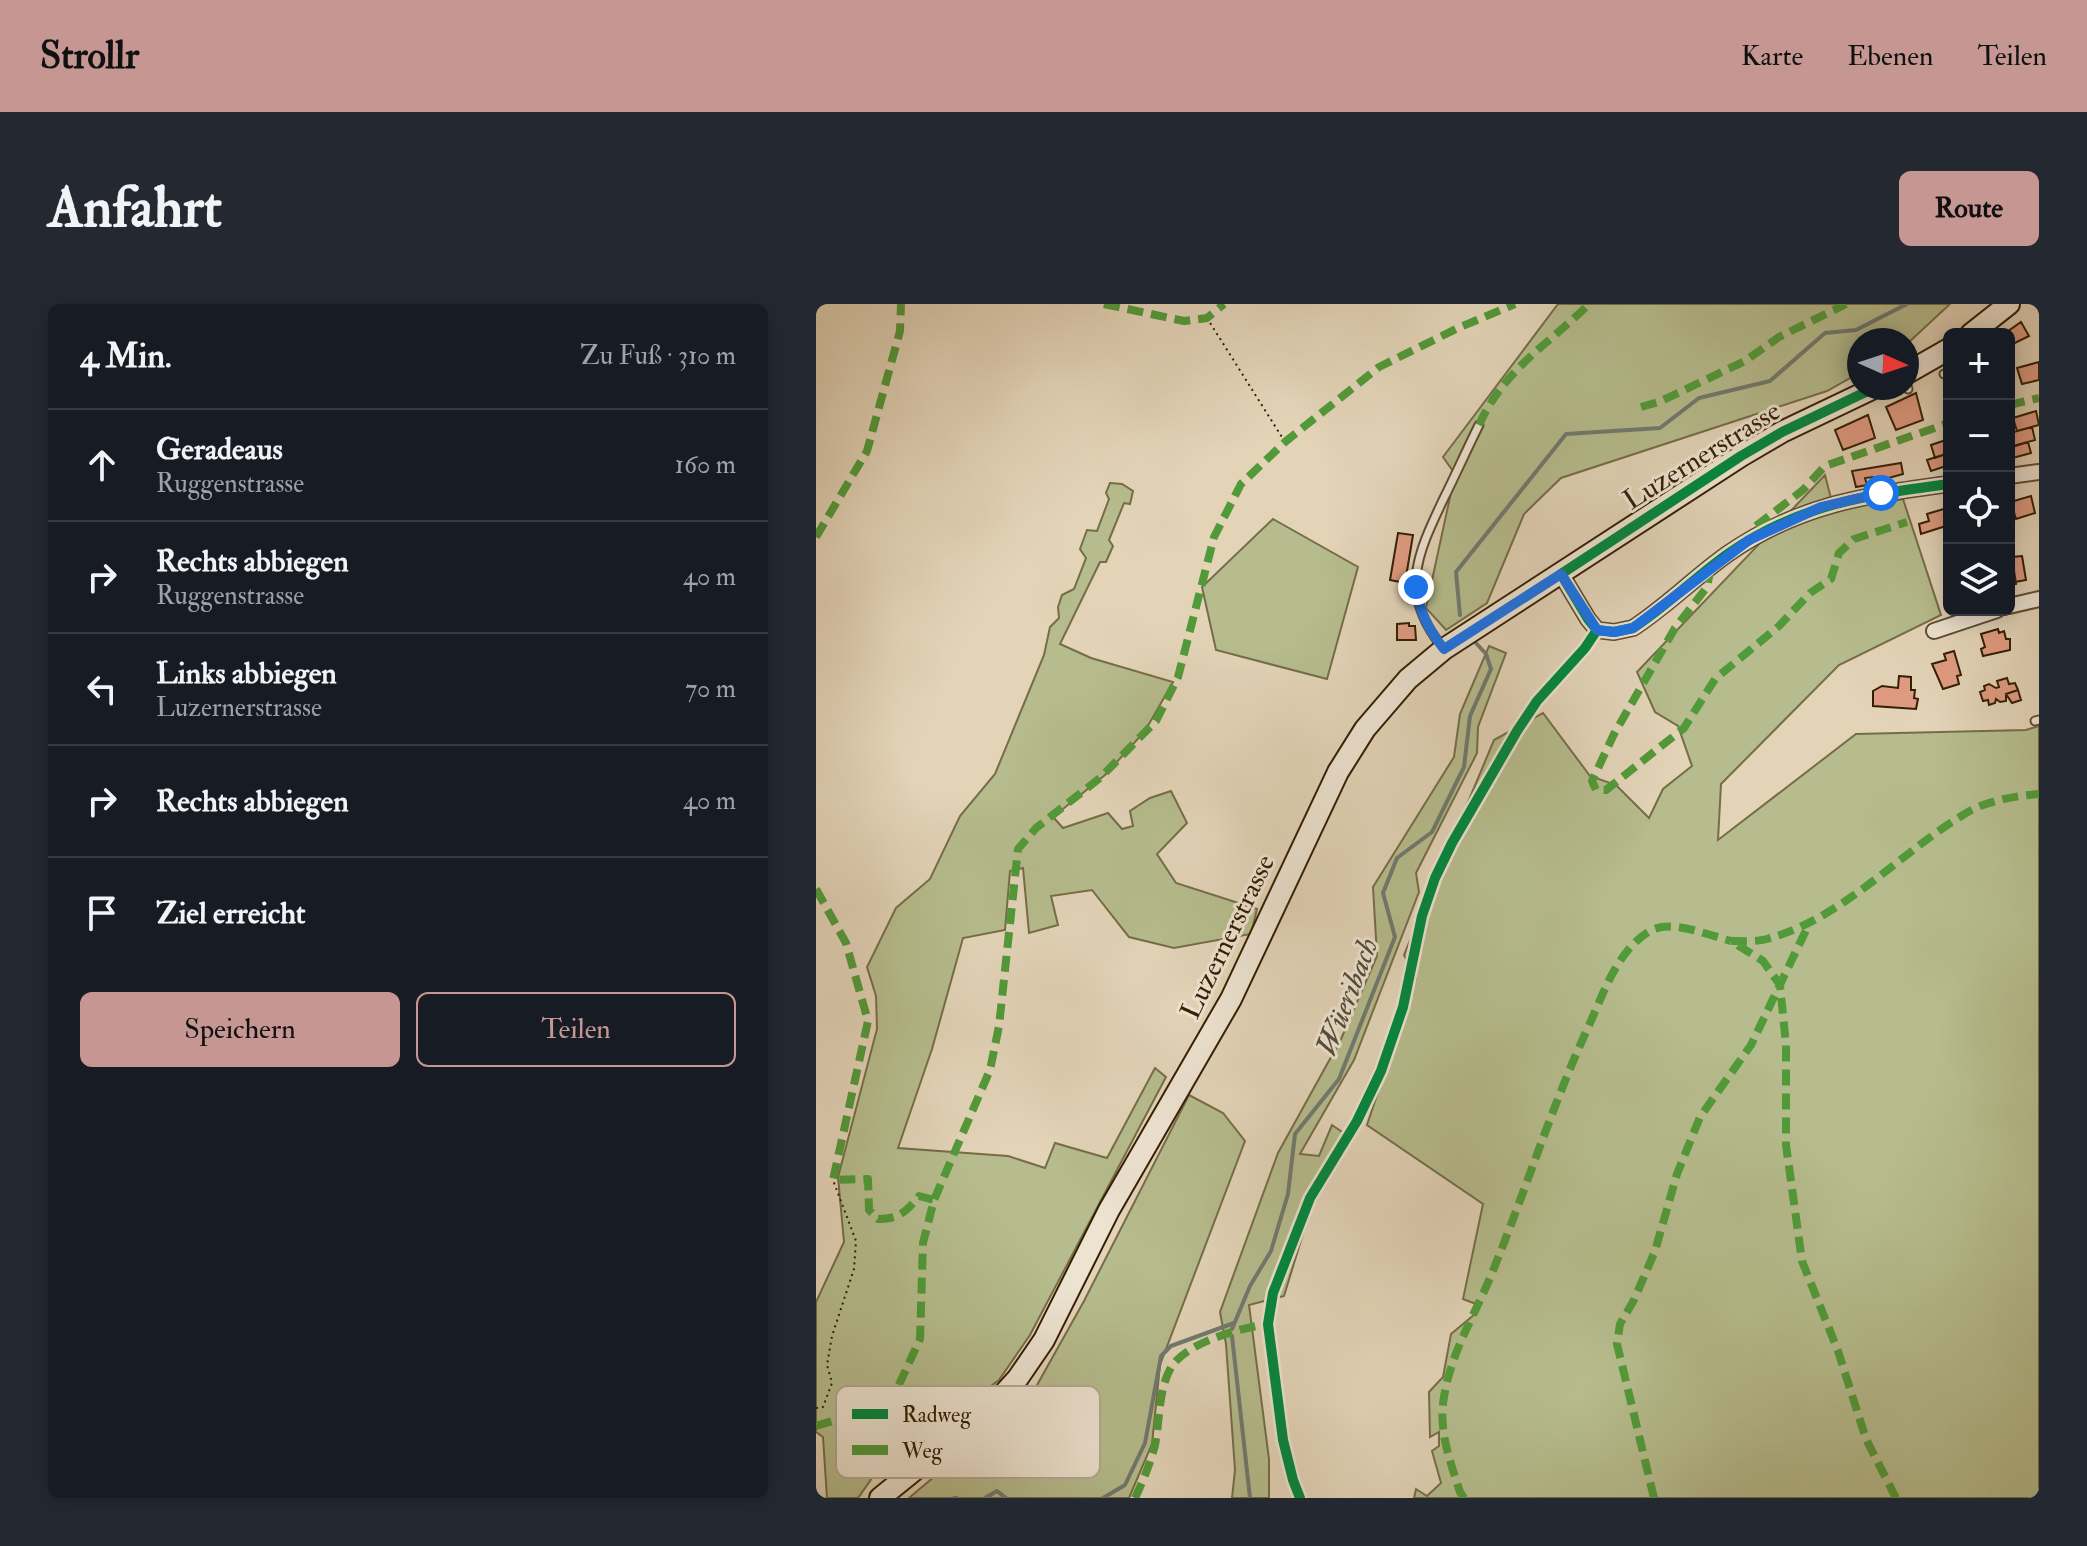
<!DOCTYPE html>
<html lang="de">
<head>
<meta charset="utf-8">
<style>
  body { margin:0; font-family:"IM FELL Double Pica",serif; background:#242831; color:#f1f3f6 }
  .controls { position:absolute; right:24px; top:24px; display:grid; overflow:hidden; border-radius:12px; box-shadow:0 4px 20px #0003 }
  .controls button { width:72px; height:72px; display:grid; place-items:center; padding:0; border:0; border-bottom:2px solid #363941; background:#171b24; color:#f1f3f6; font:40px sans-serif }
  .compass { position:absolute; left:1031px; top:24px; width:72px; height:72px; border-radius:50%; background:#171b24; box-shadow:0 4px 20px #0003; rotate:93deg }
  .stop { position:absolute; width:24px; height:24px; margin:-18px; border:6px solid #1a73e8; border-radius:50%; background:#fff }
  .stop.end { background:#1a73e8; border-color:#fff; box-shadow:0 2px 8px #0008 }
  .list { margin:0; padding:0; list-style:none }
  h2 { display:flex; justify-content:space-between; align-items:center; height:104px; margin:0; padding:0 32px; font-size:34px }
  h2 small { font-size:26px; font-weight:400; color:#9ea1a6 }
  .list li { display:grid; grid-template-columns:52px 1fr auto; gap:24px; align-items:center; box-sizing:border-box; height:112px; padding:0 32px; border-top:2px solid #363941 }
  .list b { display:block; font-size:30px; white-space:nowrap }
  .list p { margin:0; font-size:26px; white-space:nowrap; color:#9ea1a6 }
  .list em { font-size:26px; font-style:normal; color:#9ea1a6 }
  .actions { display:flex; gap:16px; padding:24px 32px }
  .actions a { flex:1; padding:18px 0; border:2px solid #c59692; border-radius:12px; text-align:center; font-size:28px; color:#c59692 }
  .actions .main { background:#c59692; color:#111 }
  .icon { flex:none; width:44px; height:44px; fill:none; stroke:currentColor; stroke-width:2; stroke-linecap:round; stroke-linejoin:round }
  .map { position:relative; flex:none; width:1223px; height:1194px; overflow:hidden; border-radius:12px }
  header { display:flex; align-items:center; gap:48px; box-sizing:border-box; height:112px; padding:0 40px; background:#c59692; color:#111 }
  header strong { font-size:38px }
  nav { display:flex; gap:44px; margin-inline-start:auto; font-size:28px }
  .intro { display:flex; align-items:center; justify-content:space-between; box-sizing:border-box; height:192px; padding:0 48px }
  h1 { margin:0; font-size:56px }
  .button { padding:20px 36px; border-radius:12px; background:#c59692; color:#111; font-size:28px; font-weight:700 }
  main { display:flex; gap:48px; padding:0 48px }
  aside { flex:1; background:#171b24; border-radius:12px; box-shadow:0 4px 20px #0003 }
  .map>svg:first-child { display:block }
</style>
</head>
<body>
<header>
<strong>Strollr</strong>
<nav><a>Karte</a><a>Ebenen</a><a>Teilen</a></nav>
</header>
<div class="intro"><h1>Anfahrt</h1><a class="button">Route</a></div>
<main>
<aside>
<h2>4 Min.<small>Zu Fuß · 310 m</small></h2>
<ul class="list">
<li><svg class="icon" aria-label="ahead" viewBox="0 0 24 24"><path d="M12 20V5M6 11l6-6 6 6"/></svg><div><b>Geradeaus</b><p>Ruggenstrasse</p></div><em>160 m</em></li>
<li><svg class="icon" aria-label="right" viewBox="0 0 24 24"><path d="M7 20v-9h11M14 6l5 5-5 5"/></svg><div><b>Rechts abbiegen</b><p>Ruggenstrasse</p></div><em>40 m</em></li>
<li><svg class="icon" aria-label="left" viewBox="0 0 24 24"><path d="M17 20v-9H6M10 6l-5 5 5 5"/></svg><div><b>Links abbiegen</b><p>Luzernerstrasse</p></div><em>70 m</em></li>
<li><svg class="icon" aria-label="right" viewBox="0 0 24 24"><path d="M7 20v-9h11M14 6l5 5-5 5"/></svg><div><b>Rechts abbiegen</b></div><em>40 m</em></li>
<li><svg class="icon" aria-label="arrive" viewBox="0 0 24 24"><path d="M6 21V4h12l-3 4 3 4H6"/></svg><div><b>Ziel erreicht</b></div></li>
</ul>
<div class="actions"><a class="main">Speichern</a><a>Teilen</a></div>
</aside>
<div class="map">
<svg width="1223" height="1194" viewBox="0 0 1223 1194">
  <rect width="100%" height="100%" fill="#e3d4b8"/>
  <filter id="stains"><feTurbulence type="fractalNoise" baseFrequency=".0025" numOctaves="4"/><feColorMatrix values="0 0 0 0 .2 0 0 0 0 .09 0 0 0 0 .02 0 0 0 .5 -.17"/></filter>
  <radialGradient id="worn" r=".72"><stop offset=".6" stop-color="#630" stop-opacity="0"/><stop offset="1" stop-color="#630" stop-opacity=".3"/></radialGradient>
  <!-- green -->
  <path fill="#b6bc8d" stroke="#756d48" stroke-width="2" d="M 742,0 L 1134,0 L 1091,40 L 1091,36 L 1043,36 L 1043,69 L 1011,87 L 745,174 L 708,210 L 671,299 L 630,326 L 610,304 L 639,170 L 627,153 Z
    M 1009,171 L 1018,206 L 1087,195 L 1125,311 L 1023,361 L 905,480 L 902,536 L 1040,430 L 1210,426 L 1223,422 L 1223,1194 L 598,1194 L 600,1185 L 611,1192 L 625,1179 L 616,1147 L 623,1142 L 623,1128 L 614,1133 L 613,1088 L 627,1073 L 635,1030 L 659,1010 L 660,1000 L 647,995 L 667,900 L 551,821 L 600,674 L 588,651 L 678,436 L 727,409 L 774,472 L 800,481 L 833,514 L 847,485 L 876,462 L 862,422 L 839,408 L 821,368 Z
    M 294,179 L 306,180 L 317,187 L 314,200 L 308,199 L 293,236 L 297,242 L 290,258 L 284,258 L 244,340 L 275,354 L 357,378 L 329,427 L 289,471 L 237,513 L 247,524 L 292,509 L 306,525 L 317,522 L 314,507 L 334,494 L 355,487 L 371,519 L 341,550 L 360,579 L 441,605 L 435,630 L 358,644 L 313,633 L 276,586 L 235,592 L 242,621 L 213,629 L 207,564 L 194,567 L 189,626 L 147,634 L 116,745 L 82,844 L 192,852 L 229,864 L 239,839 L 291,854 L 339,764 L 350,773 L 214,1031 L 183,1076 L 61,1167 L 42,1194 L 11,1194 L 7,1133 L 0,1128 L 0,998 L 28,938 L 22,873 L 61,725 L 60,692 L 51,663 L 80,604 L 114,575 L 144,512 L 179,470 L 228,351 L 234,323 L 243,314 L 242,303 L 246,291 L 258,285 L 270,254 L 264,245 L 271,226 L 281,227 L 293,195 L 290,189 Z
    M 457,215 L 542,263 L 511,375 L 400,346 L 386,283 Z
    M 673,342 L 690,349 L 662,423 L 661,449 L 600,569 L 603,588 L 538,756 L 484,850 L 503,852 L 516,821 L 529,830 L 508,861 L 468,992 L 433,1001 L 453,1155 L 453,1194 L 416,1194 L 419,1166 L 410,1040 L 404,1008 L 462,849 L 525,735 L 561,652 L 557,583 L 638,453 L 644,410 Z
    M 373,791 L 407,809 L 429,837 L 344,1061 L 336,1140 L 313,1194 L 93,1194 L 216,1090 L 268,997 Z"/>
  <g fill="none" stroke-linecap="round" stroke-linejoin="round">
    <!-- stream -->
    <path stroke="#717970" stroke-width="4" d="M 644,311 L 640,268 L 750,130 L 844,124 L 883,94 L 954,77 L 1009,29 L 1040,26 L 1091,0
      M 416,1025 L 434,982 L 455,947 L 472,890 L 479,830 L 523,775 L 579,633 L 567,589 L 581,554 L 616,528 L 648,463 L 654,412 L 675,365 L 670,350 L 660,339
      M 416,1032 L 434,1194
      M 138,1194 L 141,1194
      M 169,1194 L 181,1187 L 190,1194
      M 287,1194 L 309,1181 L 329,1139 L 345,1052 L 355,1042 L 418,1019"/>
  </g>
  <!-- building -->
  <path fill="#e09c82" stroke="#341e02" stroke-width="2" d="M 1205,18 L 1213,32 L 1193,42 L 1193,30 L 1188,30 Z
    M 1223,58 L 1223,76 L 1206,80 L 1201,64 Z
    M 1100,89 L 1107,116 L 1080,126 L 1070,103 Z
    M 1220,107 L 1223,121 L 1201,127 L 1197,114 Z
    M 1052,111 L 1059,134 L 1027,146 L 1019,126 Z
    M 1216,123 L 1219,136 L 1197,142 L 1194,129 Z
    M 1133,135 L 1133,149 L 1119,154 L 1115,141 Z
    M 1212,138 L 1215,149 L 1193,155 L 1193,144 Z
    M 1133,149 L 1133,161 L 1115,167 L 1111,156 Z
    M 1085,159 L 1087,170 L 1058,178 L 1057,173 L 1049,174 L 1051,181 L 1040,183 L 1036,167 Z
    M 1215,192 L 1219,209 L 1200,215 L 1194,195 L 1197,194 L 1198,197 Z
    M 1194,195 L 1199,212 L 1193,214 L 1193,196 Z
    M 1131,204 L 1133,221 L 1105,230 L 1103,220 L 1113,217 L 1111,210 Z
    M 582,229 L 597,231 L 589,279 L 574,276 Z
    M 1206,252 L 1210,276 L 1199,278 L 1196,253 Z
    M 1196,253 L 1200,280 L 1193,281 L 1193,256 Z
    M 593,319 L 593,322 L 599,322 L 600,336 L 581,336 L 581,320 Z
    M 1182,325 L 1183,329 L 1188,327 L 1190,335 L 1194,335 L 1194,346 L 1167,352 L 1165,345 L 1169,343 L 1165,330 Z
    M 1138,347 L 1145,371 L 1141,372 L 1143,380 L 1127,385 L 1116,360 L 1130,356 L 1128,350 Z
    M 1083,372 L 1095,373 L 1095,386 L 1099,386 L 1098,394 L 1102,395 L 1100,405 L 1057,402 L 1057,387 L 1066,382 L 1082,384 Z
    M 1191,374 L 1193,380 L 1199,379 L 1202,386 L 1190,390 L 1190,397 L 1184,398 L 1180,395 L 1179,399 L 1173,401 L 1172,396 L 1167,397 L 1164,388 L 1169,386 L 1168,382 L 1173,380 L 1180,384 L 1183,383 L 1181,377 Z
    M 1202,386 L 1205,396 L 1196,399 L 1190,390 Z"/>
  <g fill="none" stroke-linecap="round" stroke-linejoin="round">
    <!-- service casing -->
    <g stroke="#604c30" stroke-width="11">
      <path id="service" d="M 1128,70 L 1133,68
        M 1091,82 L 1092,85
        M 627,344 C 582,289 601,251 628,194 C 640,170 651,145 663,121
        M 1219,417 L 1223,416"/>
    </g>
    <!-- minor casing -->
    <g stroke="#604c30" stroke-width="18">
      <path id="minor" d="M 1193,172 L 1223,168
        M 745,270 L 772,315 L 781,326 L 798,328 L 817,324 C 851,302 880,272 913,249 C 984,200 1051,191 1133,180
        M 1193,302 L 1223,295
        M 1118,327 L 1181,306"/>
    </g>
    <!-- secondary casing -->
    <g stroke="#341e02" stroke-width="24">
      <path id="secondary" d="M 1155,30 L 1193,0
        M 1091,69 L 1133,45
        M 64,1194 L 173,1106 L 202,1074 L 228,1036 L 293,906 L 415,695 L 522,468 L 549,425 L 592,375 L 628,345 L 925,152 L 966,128 L 1058,84"/>
    </g>
    <!-- path -->
    <path stroke="#341e02" stroke-width="2" stroke-dasharray="2 4" stroke-linecap="butt" d="M 391,14 L 469,138
      M 0,1104 L 7,1103 L 16,1079 L 11,1061 L 16,1032 L 38,965 L 40,937 L 17,876"/>
    <!-- service -->
    <use href="#service" stroke="#ede3d1" stroke-width="7"/>
    <!-- minor -->
    <use href="#minor" stroke="#ede3d1" stroke-width="14"/>
    <!-- secondary -->
    <use href="#secondary" stroke="#ede3d1" stroke-width="20"/>
    <!-- quiet -->
    <path stroke="#519a39" stroke-width="8" stroke-dasharray="16 8" stroke-linecap="butt" d="M 288,0 L 368,17 L 391,14 L 408,0
      M 1193,101 L 1223,94
      M 825,103 L 843,98 L 929,57 L 963,33 L 1030,0
      M 663,121 C 688,65 732,41 773,0
      M 940,222 L 987,186 L 1009,162 L 1133,119
      M 0,233 L 51,147 L 84,27 L 85,0
      M 895,263 L 891,283 L 859,324 L 798,430 L 776,477 L 780,486 L 790,486 L 868,424 L 899,375 L 963,322 L 994,289 L 1015,275 L 1023,249 L 1038,235 L 1091,218
      M 0,585 L 30,639 L 52,717 L 17,876 L 52,875 L 53,906 L 62,915 C 83,915 90,908 103,892 L 118,896
      M 0,1122 L 64,1103 L 81,1085 L 104,1035 L 107,939 L 118,896 L 174,766 L 183,722 L 202,545 L 220,524 L 284,474 L 340,417 L 362,373 L 398,233 L 425,180 L 469,138 L 563,63 L 642,24 L 699,0
      M 319,1194 C 327,1177 334,1160 339,1141 C 344,1117 342,1084 356,1062 C 372,1038 425,1024 452,1020
      M 648,1194 L 644,1188 C 634,1157 622,1126 628,1093 C 635,1048 659,1011 676,969 C 710,886 736,801 774,719 C 788,688 801,648 832,628 C 854,614 891,631 915,637
      M 838,1194 L 801,1040 L 804,1020 L 818,996 L 839,947 L 861,870 L 884,813 L 935,741 L 994,618
      M 1080,1194 L 1050,1135 L 1022,1047 L 986,957 L 970,841 L 970,741 L 964,681 L 947,657 L 915,637 C 926,637 940,638 951,635 C 1028,614 1081,551 1147,511 C 1168,497 1198,492 1223,490"/>
    <!-- cycleway casing -->
    <g stroke="#ede3d1" stroke-width="15">
      <path id="cycleway" d="M 1058,84 L 966,128 L 925,152 L 745,270 L 772,315 L 781,326 L 798,328 L 817,324 C 851,302 880,272 913,249 C 984,200 1051,191 1133,180
        M 484,1194 L 477,1176 L 467,1136 L 452,1020 L 457,989 L 494,894 L 541,817 L 565,767 L 587,703 L 606,612 L 619,574 L 636,539 L 701,427 L 721,397 L 769,344 L 781,326"/>
    </g>
    <!-- cycleway -->
    <use href="#cycleway" stroke="#00873e" stroke-width="10"/>
  </g>
  <g fill="none" stroke-linecap="round" stroke-linejoin="round">
    <!-- route -->
    <path stroke="#1a73e8" stroke-width="10" d="M 600,283 C 604,309 612,325 628,345 L 745,270 L 781,326 L 798,328 L 817,324 L 933,236 L 1005,203 L 1065,189"/>
  </g>
  <g text-anchor="middle" dominant-baseline="central" stroke-width="6" stroke-linejoin="round" paint-order="stroke">
    <!-- street labels -->
    <g font-size="28" fill="#341e02" stroke="#ede3d1">
      <text transform="translate(886 152) rotate(-32)">Luzernerstrasse</text>
      <text transform="translate(412 633) rotate(-64)">Luzernerstrasse</text>
    </g>
    <!-- water labels -->
    <g font-size="30" font-style="italic" fill="#524b39" stroke="#ede3d1">
      <text transform="translate(531 693) rotate(-69)">Wüeribach</text>
    </g>
  </g>
  <!-- legend -->
  <rect x="20" y="1082" width="264" height="92" rx="12" fill="#ede3d1" stroke="#b6a893" stroke-width="2"/>
  <rect x="36" y="1105" width="36" height="10" fill="#00873e"/>
  <rect x="36" y="1141" width="36" height="10" fill="#519a39"/>
  <g font-size="22" fill="#341e02">
    <text x="86" y="1118">Radweg</text>
    <text x="86" y="1154">Weg</text>
  </g>
  <rect width="100%" height="100%" filter="url(#stains)"/>
  <rect width="100%" height="100%" fill="url(#worn)"/>
</svg>
<div class="controls">
<button>+</button>
<button>−</button>
<button><svg class="icon" aria-label="locate" viewBox="0 0 24 24"><circle cx="12" cy="12" r="6"/><path d="M12 2v4M12 18v4M2 12h4M18 12h4"/></svg></button>
<button><svg class="icon" aria-label="layers" viewBox="0 0 24 24"><path d="M12 4l9 5-9 5-9-5zM3 14l9 5 9-5"/></svg></button>
</div>
<svg class="compass" viewBox="-18 -18 36 36"><path d="M0-13l5 13h-10z" fill="#e53935"/><path d="M0 13l5-13h-10z" fill="#9ea1a6"/></svg>
<div class="stop" style="left:1065px;top:189px"></div>
<div class="stop end" style="left:600px;top:283px"></div>
</div>
</main>
</body>
</html>
